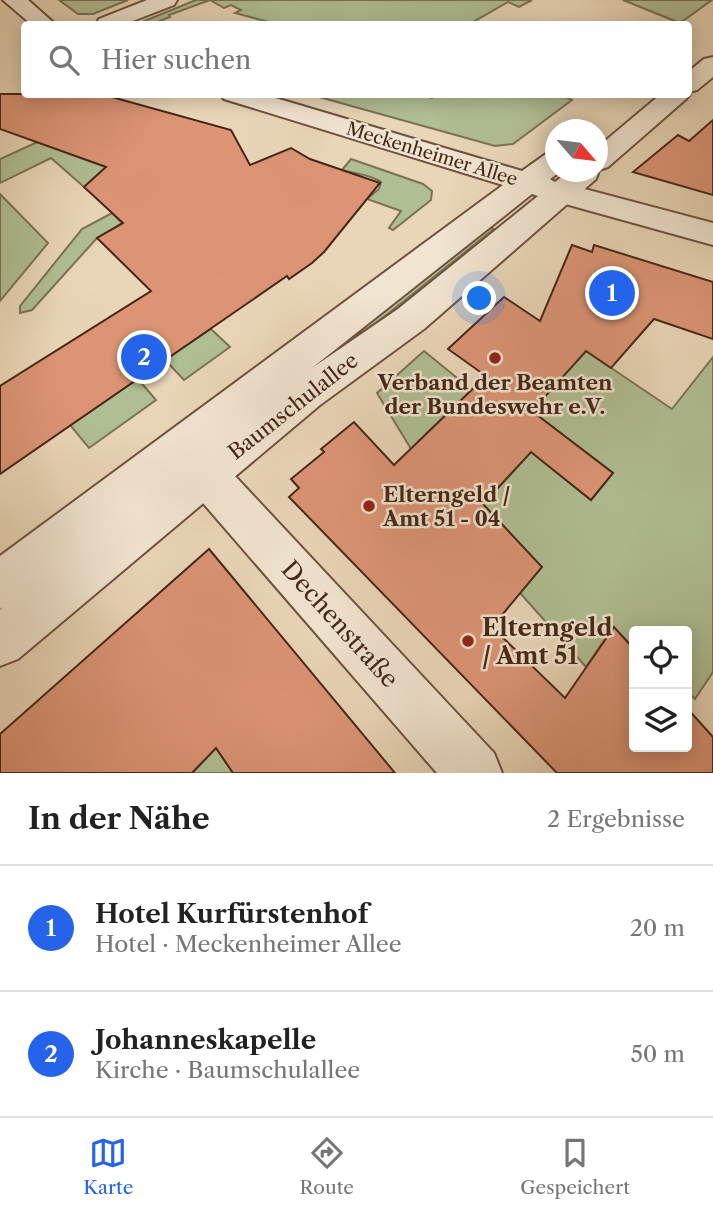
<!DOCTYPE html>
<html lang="de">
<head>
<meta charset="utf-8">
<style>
  body { margin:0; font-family:"Libre Caslon Text",serif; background:#f6f6f6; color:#222 }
  .controls { position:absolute; right:21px; bottom:21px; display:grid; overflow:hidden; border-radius:7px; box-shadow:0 4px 18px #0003 }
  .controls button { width:63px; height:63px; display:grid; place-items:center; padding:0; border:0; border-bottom:2px solid #e0e0e0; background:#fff; color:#222; font:35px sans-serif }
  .compass { position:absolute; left:545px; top:119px; width:63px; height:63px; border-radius:50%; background:#fff; box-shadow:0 4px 18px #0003; rotate:118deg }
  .you { position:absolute; left:480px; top:299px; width:24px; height:24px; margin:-18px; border:5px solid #fff; border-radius:50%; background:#1a73e8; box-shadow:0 0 0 10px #1a73e833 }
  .badge { display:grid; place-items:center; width:46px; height:46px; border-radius:50%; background:#2563eb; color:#fff; font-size:23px; font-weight:700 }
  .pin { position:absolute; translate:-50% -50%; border:4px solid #fff; box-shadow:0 2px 7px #0006 }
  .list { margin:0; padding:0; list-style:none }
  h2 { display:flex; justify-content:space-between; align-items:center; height:91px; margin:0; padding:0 28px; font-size:30px }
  h2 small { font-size:23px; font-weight:400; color:#767676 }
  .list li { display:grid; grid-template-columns:46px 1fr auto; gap:21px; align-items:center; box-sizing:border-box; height:126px; padding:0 28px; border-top:2px solid #e0e0e0 }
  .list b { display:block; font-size:26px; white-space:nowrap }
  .list p { margin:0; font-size:23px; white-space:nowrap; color:#767676 }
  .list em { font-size:23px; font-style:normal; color:#767676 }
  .icon { flex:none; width:38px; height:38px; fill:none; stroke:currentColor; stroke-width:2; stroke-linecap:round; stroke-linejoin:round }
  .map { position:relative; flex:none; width:713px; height:773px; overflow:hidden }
  .search { position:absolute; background:#fff; box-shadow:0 4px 18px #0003; left:21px; right:21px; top:21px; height:77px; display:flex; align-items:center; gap:18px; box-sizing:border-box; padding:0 24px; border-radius:7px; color:#767676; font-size:26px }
  .sheet { height:343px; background:#fff }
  nav { display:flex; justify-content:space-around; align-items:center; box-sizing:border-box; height:98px; border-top:2px solid #e0e0e0; background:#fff; font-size:19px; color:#767676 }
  nav a { display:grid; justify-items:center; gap:4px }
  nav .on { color:#2563eb }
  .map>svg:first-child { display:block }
</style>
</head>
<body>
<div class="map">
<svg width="713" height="773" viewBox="0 0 713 773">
  <rect width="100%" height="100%" fill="#e9d5b7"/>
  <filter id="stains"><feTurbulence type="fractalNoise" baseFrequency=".00286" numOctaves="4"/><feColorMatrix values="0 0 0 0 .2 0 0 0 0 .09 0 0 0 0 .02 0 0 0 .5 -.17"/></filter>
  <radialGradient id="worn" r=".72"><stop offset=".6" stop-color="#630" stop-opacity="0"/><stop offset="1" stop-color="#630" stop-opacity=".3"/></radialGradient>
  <!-- green -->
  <path fill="#b0be93" stroke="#7b7255" stroke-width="2" d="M 59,0 L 128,0 L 93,14 L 78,14 Z
    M 196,0 L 532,0 L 519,7 L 508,2 L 475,21 L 481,24 L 276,24 L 235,13 L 241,10 L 231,5 L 224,8 L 210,0 L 169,15 L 170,17 L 152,24 L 137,24 Z
    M 623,0 L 712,0 L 680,23 Z
    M 419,95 L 432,98 L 437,94 L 559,94 L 572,100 L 513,144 L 495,146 L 312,95 Z
    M 55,134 L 106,167 L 84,187 L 51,158 L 0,183 L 0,159 Z
    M 351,159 L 423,184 L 432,191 L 431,200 L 393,230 L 389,228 L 401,211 L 367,199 L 379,189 L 381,182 C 371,174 354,174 342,170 Z
    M 0,194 L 48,243 L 0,301 Z
    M 112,213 L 122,223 L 97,238 L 32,310 L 20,313 L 20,306 L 82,229 Z
    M 484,226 L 494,229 L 249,425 L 237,414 Z
    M 211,329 L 230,347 L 184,380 L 165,360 Z
    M 424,351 L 472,390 L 411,449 L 377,393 Z
    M 586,351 L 672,409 L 713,357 L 713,672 L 695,699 L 687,691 L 687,631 L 634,631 L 634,649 L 613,627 L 586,667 L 520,593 L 483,504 L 531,452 L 591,500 L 613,473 L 530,410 Z
    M 138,379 L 156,400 L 89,448 L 70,425 Z
    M 216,748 L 233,773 L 192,773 Z"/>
  <!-- building -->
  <path fill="#dc9475" stroke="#462717" stroke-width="2" d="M 0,94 L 101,94 L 231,130 L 250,165 L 291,148 L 310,159 L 380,183 L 324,252 L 312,263 L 289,279 L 287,276 L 0,474 L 0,386 L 151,291 L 97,238 L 123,223 L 84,187 L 106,167 L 0,129 Z
    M 713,120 L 713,195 L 633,172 L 678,135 L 689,141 Z
    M 572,245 L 592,252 L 594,245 L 713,282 L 713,339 L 654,319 L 611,368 L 586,351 L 532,411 L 613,473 L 591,500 L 531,452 L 483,504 L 542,567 L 492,627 L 565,698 L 614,627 L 634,649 L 634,747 L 687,747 L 687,708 L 713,737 L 713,773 L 557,773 L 289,497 L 299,488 L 291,479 L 324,452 L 321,449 L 354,422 L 394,465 L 486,376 L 448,349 L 504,297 L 540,321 Z
    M 209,549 L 395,773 L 233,773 L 216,748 L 192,773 L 0,773 L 0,734 Z"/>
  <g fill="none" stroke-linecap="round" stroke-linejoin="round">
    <!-- minor casing -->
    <g stroke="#6f523f" stroke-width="4">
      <path id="minor" d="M 147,0 L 177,0 L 174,5 L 125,24 L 96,24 L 99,19 Z
        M 562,183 L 713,223 L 713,245 L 551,200 L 547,193 L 551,186 Z
        M 205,454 L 220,460 L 494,753 L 502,773 L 437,773 L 190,488 L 184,474 L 190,460 Z"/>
    </g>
    <!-- tertiary casing -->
    <g stroke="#6f523f" stroke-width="4">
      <path id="tertiary" d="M 3,0 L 28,0 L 55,24 L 31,24 Z
        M 713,57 L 713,77 L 697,90 L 689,92 L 690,94 L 686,99 L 608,167 L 599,170 L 596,179 L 424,329 L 320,405 L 18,659 L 0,666 L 0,610 L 3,607 L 0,609 L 0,556 L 503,185 L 224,99 L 220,94 L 262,94 L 522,171 L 546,154 L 556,151 L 556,172 L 560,172 L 550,179 L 555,182 L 568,172 L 598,172 L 598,147 L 661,94 L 688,94 L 688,72 L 704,59 ZM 532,194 L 538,196 L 398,309 L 312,368 Z"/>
    </g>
    <!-- minor -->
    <use href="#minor" fill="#f1e4d0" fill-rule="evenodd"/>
    <!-- tertiary -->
    <use href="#tertiary" fill="#f1e4d0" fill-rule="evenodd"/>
  </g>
  <!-- markers -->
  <g fill="#8f2418" stroke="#f1e4d0" stroke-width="2.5">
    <circle cx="495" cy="358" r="7"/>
    <circle cx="369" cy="506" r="7"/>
    <circle cx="468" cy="641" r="7"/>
  </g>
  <g text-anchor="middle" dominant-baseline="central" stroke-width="5" stroke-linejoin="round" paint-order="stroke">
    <!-- far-street labels -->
    <g font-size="18" fill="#462717" stroke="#f1e4d0">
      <text transform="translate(432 154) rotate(17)">Meckenheimer Allee</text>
    </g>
    <!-- poi labels -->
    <g font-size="21" font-weight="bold" fill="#462717" stroke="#f1e4d0">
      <text x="495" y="382">Verband der Beamten<tspan x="495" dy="24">der Bundeswehr e.V.</tspan></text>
      <text x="383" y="494" text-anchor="start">Elterngeld /<tspan x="383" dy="24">Amt 51 - 04</tspan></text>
    </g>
    <!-- street labels -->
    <g font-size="21" fill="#462717" stroke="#f1e4d0">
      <text transform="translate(293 406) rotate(-38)">Baumschulallee</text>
    </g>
    <!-- near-street labels -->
    <g font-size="24" fill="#462717" stroke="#f1e4d0">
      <text transform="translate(340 624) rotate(48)">Dechenstraße</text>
    </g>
    <!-- near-poi labels -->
    <g font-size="24" font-weight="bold" fill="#462717" stroke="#f1e4d0" text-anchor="start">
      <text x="482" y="627">Elterngeld<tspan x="482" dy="28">/ Amt 51</tspan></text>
    </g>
  </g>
  <rect width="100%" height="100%" filter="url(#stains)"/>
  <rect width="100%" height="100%" fill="url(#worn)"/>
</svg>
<div class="controls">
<button><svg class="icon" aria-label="locate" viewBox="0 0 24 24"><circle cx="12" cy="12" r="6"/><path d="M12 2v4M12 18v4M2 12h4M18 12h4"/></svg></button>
<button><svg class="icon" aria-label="layers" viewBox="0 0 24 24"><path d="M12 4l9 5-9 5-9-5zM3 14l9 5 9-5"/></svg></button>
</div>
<svg class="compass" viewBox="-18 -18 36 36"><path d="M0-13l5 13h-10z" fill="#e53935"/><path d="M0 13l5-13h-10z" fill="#767676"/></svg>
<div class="you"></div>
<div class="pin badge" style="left:612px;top:293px">1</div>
<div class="pin badge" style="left:144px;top:357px">2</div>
<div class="search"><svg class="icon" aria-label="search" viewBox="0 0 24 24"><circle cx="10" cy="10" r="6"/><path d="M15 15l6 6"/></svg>Hier suchen</div>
</div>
<section class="sheet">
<h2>In der Nähe<small>2 Ergebnisse</small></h2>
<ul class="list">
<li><span class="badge">1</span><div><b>Hotel Kurfürstenhof</b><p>Hotel · Meckenheimer Allee</p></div><em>20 m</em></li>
<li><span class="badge">2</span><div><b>Johanneskapelle</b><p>Kirche · Baumschulallee</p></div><em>50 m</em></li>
</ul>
</section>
<nav>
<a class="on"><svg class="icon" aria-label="map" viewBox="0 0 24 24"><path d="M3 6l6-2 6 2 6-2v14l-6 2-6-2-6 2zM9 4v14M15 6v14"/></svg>Karte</a>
<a><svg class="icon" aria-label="directions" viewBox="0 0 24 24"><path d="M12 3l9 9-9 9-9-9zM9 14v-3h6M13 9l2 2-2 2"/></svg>Route</a>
<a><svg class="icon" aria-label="saved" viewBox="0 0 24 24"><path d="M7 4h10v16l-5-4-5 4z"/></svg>Gespeichert</a>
</nav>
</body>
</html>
